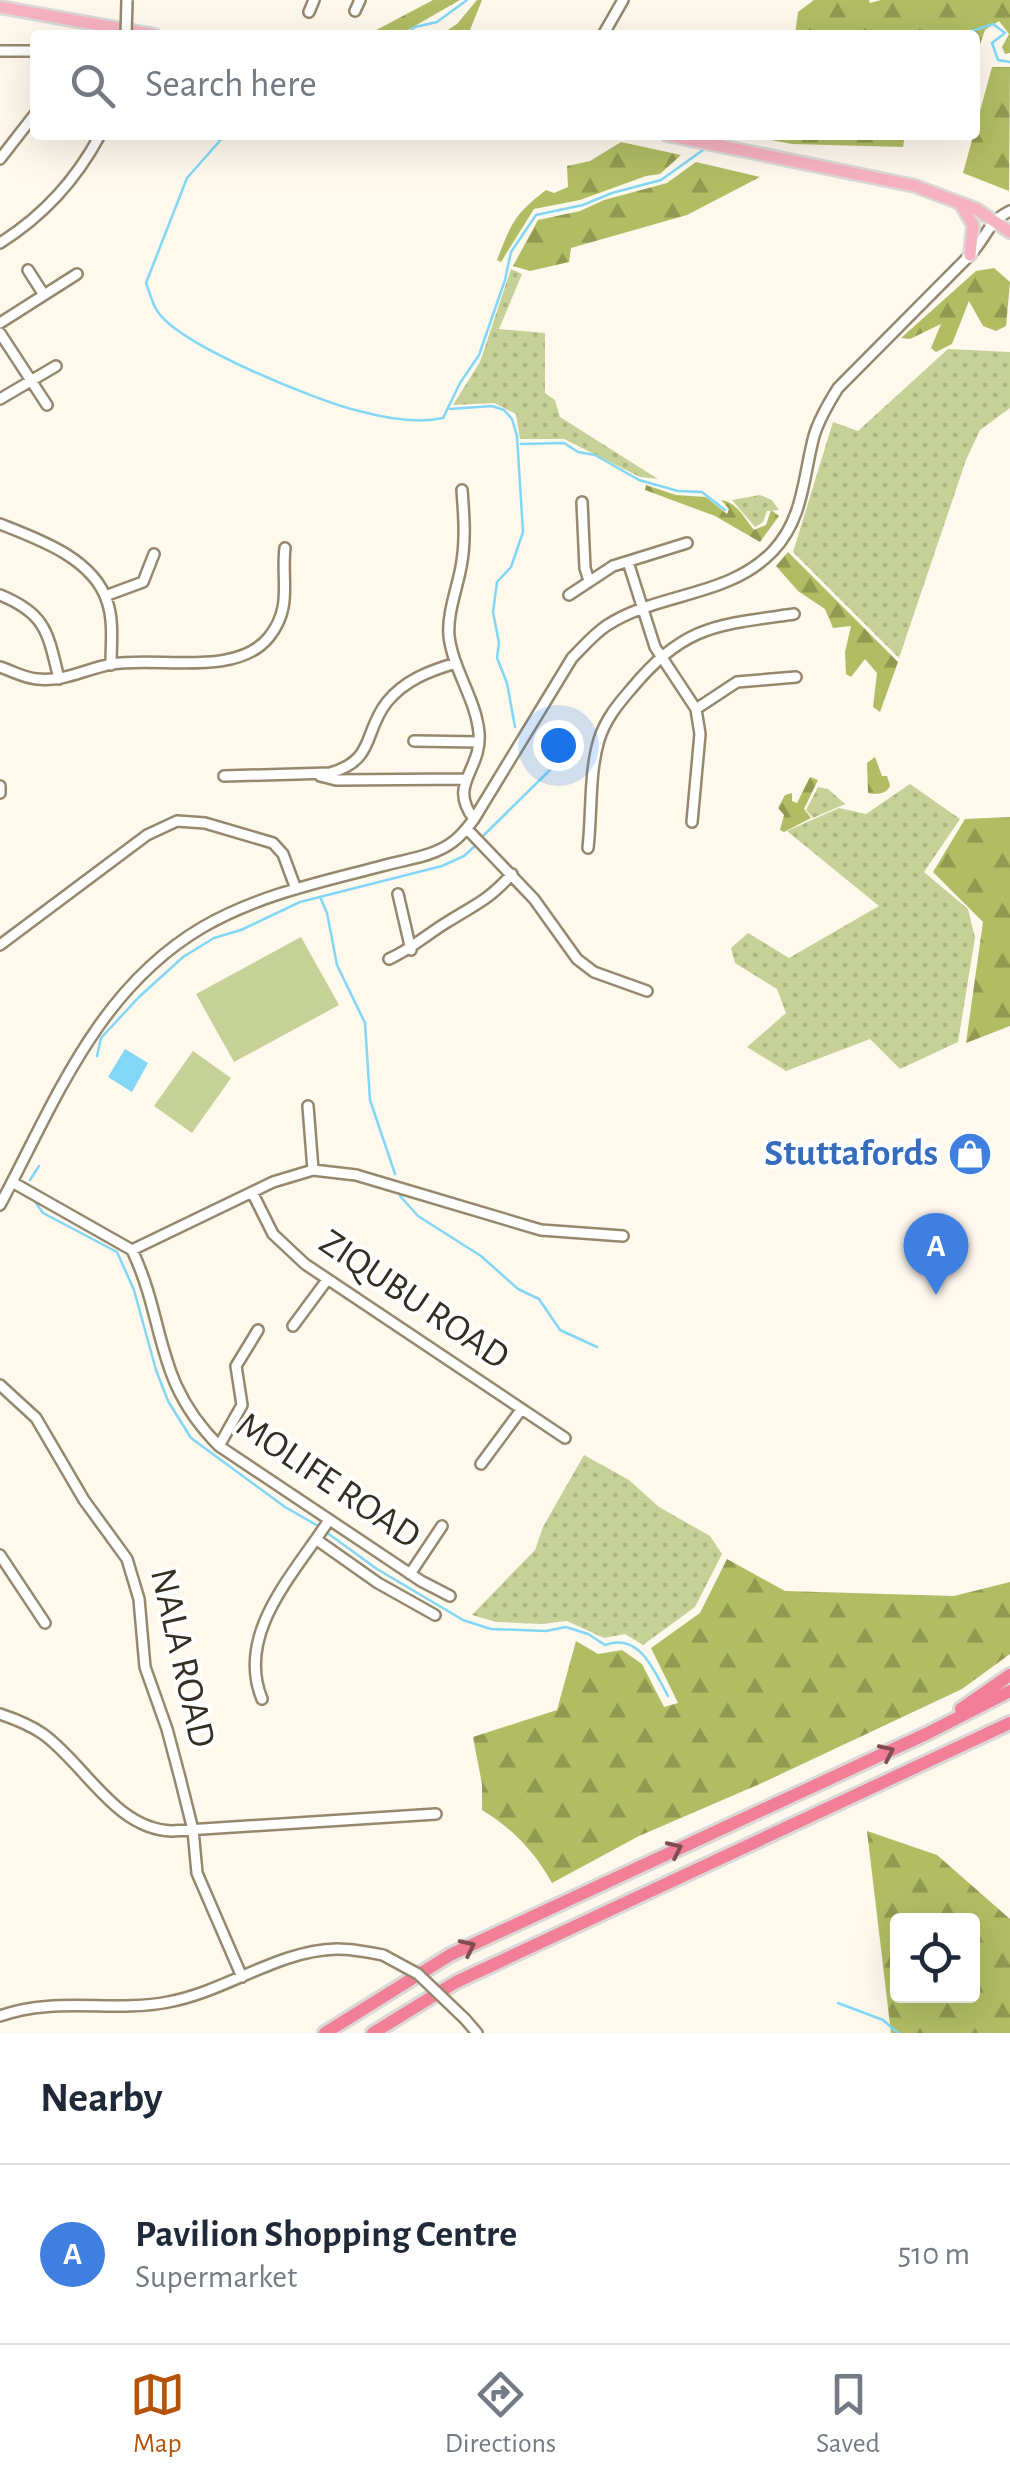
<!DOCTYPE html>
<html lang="en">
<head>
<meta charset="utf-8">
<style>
  body { margin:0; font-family:"Alegreya Sans",sans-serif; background:#f2f2f3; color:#1f2937 }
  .controls { position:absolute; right:30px; bottom:30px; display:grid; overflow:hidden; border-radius:10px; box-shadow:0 10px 40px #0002 }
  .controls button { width:90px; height:90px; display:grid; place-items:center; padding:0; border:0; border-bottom:2px solid #e0e1e3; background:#fff; color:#1f2937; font:50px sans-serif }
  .you { position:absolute; left:558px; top:745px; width:35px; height:35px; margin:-25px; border:8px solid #fff; border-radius:50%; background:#1a73e8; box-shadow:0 0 0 15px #1a73e833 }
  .badge { display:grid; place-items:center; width:65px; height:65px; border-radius:50%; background:#b45309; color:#fff; font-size:32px; font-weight:700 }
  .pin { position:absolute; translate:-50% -82px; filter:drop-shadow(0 2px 5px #0008) }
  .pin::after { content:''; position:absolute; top:52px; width:35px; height:30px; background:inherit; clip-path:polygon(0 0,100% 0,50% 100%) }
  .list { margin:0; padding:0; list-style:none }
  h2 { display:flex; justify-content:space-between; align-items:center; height:130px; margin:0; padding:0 40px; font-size:42px }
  h2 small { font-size:32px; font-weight:400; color:#747a83 }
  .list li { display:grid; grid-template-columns:65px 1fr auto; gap:30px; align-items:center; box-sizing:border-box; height:180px; padding:0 40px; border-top:2px solid #e0e1e3 }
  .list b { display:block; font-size:38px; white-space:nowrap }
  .list p { margin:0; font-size:32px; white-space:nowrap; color:#747a83 }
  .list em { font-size:32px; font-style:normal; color:#747a83 }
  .icon { flex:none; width:55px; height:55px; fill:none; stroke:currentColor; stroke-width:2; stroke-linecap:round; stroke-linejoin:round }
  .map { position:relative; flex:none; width:1010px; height:2033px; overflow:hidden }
  .search { position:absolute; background:#fff; box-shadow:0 10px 40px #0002; left:30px; right:30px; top:30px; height:110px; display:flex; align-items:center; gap:25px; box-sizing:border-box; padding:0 35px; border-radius:10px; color:#747a83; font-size:38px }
  .sheet { height:310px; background:#fff }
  nav { display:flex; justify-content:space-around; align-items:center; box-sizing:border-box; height:140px; border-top:2px solid #e0e1e3; background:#fff; font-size:28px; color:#747a83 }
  nav a { display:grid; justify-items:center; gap:5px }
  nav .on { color:#b45309 }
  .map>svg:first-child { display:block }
</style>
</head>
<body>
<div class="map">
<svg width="1010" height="2033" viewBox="0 0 1010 2033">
  <defs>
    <pattern id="green-dots" width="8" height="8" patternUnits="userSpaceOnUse" patternTransform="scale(2.5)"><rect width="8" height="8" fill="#c6d197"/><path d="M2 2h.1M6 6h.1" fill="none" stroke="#abb482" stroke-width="1.8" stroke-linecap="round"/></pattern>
    <pattern id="forest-firs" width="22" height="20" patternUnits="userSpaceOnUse" patternTransform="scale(2.5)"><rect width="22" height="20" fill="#b0bd63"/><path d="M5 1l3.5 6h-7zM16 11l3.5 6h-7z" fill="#909a51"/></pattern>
  </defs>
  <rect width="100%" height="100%" fill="#fef8ed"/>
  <!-- green -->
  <path fill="url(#green-dots)" d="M 511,269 L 522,274 L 499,329 L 545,333 L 545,393 L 555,400 L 560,417 L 658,479 L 640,477 L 564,439 L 520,439 L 516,414 L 494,403 L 453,405 L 480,362 Z
    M 948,349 L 1010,352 L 1010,408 L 980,430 L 966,460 L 899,658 L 793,552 L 833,422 L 858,431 Z
    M 760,495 L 772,500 L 779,510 L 767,511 L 763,522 L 755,527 L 732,500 Z
    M 910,784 L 960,819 L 924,872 L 968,909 L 975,938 L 958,1042 L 900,1069 L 870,1039 L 786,1071 L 747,1047 L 786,1013 L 777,989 L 735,963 L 731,948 L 748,933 L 789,958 L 879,906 L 787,831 L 839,808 L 866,814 Z
    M 818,787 L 828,789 L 845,804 L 813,818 L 806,810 Z
    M 584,1455 L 629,1480 L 659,1507 L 710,1536 L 722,1554 L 695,1607 L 643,1645 L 625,1634 L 604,1638 L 567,1621 L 541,1624 L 496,1622 L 472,1615 L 535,1550 L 543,1527 Z"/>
  <!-- forest -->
  <path fill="url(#forest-firs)" fill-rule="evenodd" d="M 433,0 L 460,0 L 399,35 L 367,35 Z
    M 477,0 L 482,0 L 468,35 L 440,35 L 457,24 Z
    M 814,0 L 869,0 L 870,3 L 881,0 L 1010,0 L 1010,53 L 1005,54 L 1002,47 L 1009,34 L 999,21 L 985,30 L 975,59 L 975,35 L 795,35 L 798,12 Z
    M 992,67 L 1010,67 L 1009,191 L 963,173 Z
    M 746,135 L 905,135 L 903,147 L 792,144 Z
    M 621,142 L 681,155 L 660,174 L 646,176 L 580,200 L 534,209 L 501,262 L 497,260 C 512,222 514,215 546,190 L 554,193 L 568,187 L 567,166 L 590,161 Z
    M 696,162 L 760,177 L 687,215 L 571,248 L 569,262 L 530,271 L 513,266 L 538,220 L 580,211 L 604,200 L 667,183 Z
    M 994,268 L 1010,282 L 1006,326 L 996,331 L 983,326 L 969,301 L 952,344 L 936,352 L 931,348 L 941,324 L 910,339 L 901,338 L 976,271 Z
    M 646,485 L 676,495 L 706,497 L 727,514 L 729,509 L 721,500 C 737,502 744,518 754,530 L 766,525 L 771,510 L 779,516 L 760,542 L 715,516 L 645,490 Z
    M 788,552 L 898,662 L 880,712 L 873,707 L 877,673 L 865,659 L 851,677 L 846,674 L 845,652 L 851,626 L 833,628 L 825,609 L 798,591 L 776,566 Z
    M 875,757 L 882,776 L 887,776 L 890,785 C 888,794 876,795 868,793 L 867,763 Z
    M 810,777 L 818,780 L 804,809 L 811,818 L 784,832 L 780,830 L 784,815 L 778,808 L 785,795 L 792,793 L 792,801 L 797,803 Z
    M 1010,817 L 1010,1026 L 966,1043 L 983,922 L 933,872 L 965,819 Z
    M 727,1559 L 785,1591 L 954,1596 L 1010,1582 L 1010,1654 L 962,1689 L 762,1783 L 639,1836 L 552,1883 C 534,1851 513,1829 482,1810 L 482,1784 L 473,1737 L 557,1710 L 576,1641 L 598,1654 L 622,1650 L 642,1664 L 664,1707 L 678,1703 L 651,1648 L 700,1613 Z
    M 867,1831 L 937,1855 L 1010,1919 L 1010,2033 L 891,2033 ZM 898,1920 L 972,1920 L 972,1996 L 898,1996 Z"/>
  <!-- pitch -->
  <path fill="#c6d197" d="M 301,937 L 339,1005 L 234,1062 L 196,994 Z
    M 193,1051 L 231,1078 L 192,1133 L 154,1106 Z"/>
  <!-- water -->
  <path fill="#82d7f6" d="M 125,1049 L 148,1063 L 132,1092 L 108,1077 Z"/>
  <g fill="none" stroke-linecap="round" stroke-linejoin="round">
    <!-- stream -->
    <path stroke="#82d7f6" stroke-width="2.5" d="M 404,35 L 415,27 L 437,22 L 467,0
      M 960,35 L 993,24 L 1005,33 L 992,43 L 998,60 L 1010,62
      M 225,135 L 187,178 L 146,283 C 150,292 152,305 158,312 C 181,346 317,401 359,411 C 385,418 417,424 443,418 L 460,383 L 479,355 L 505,280 L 511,252 L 536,215 L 583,205 L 612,193 L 661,180 L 703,150
      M 721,139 L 729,135
      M 450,409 L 492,406 L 504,410 L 512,419 L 517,436 L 523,532 L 511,567 L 497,582 L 493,612 L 499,643 L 497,658 L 507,683 L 515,727
      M 521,444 L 564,443 L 578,452 L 595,455 L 639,480 L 678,491 L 702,492 L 725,510
      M 484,835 L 554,766 L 554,755 L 535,743
      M 321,899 L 327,913 L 337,965 L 365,1023 L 370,1100 L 395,1174
      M 97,1056 L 101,1038 L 139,997 L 183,957 L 214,938 L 241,930 L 300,902 L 442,866 L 464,856 L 475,846
      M 30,1180 L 39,1166
      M 400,1196 L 418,1216 L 481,1256 L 518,1289 L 539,1299 L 560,1330 L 597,1347
      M 36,1203 L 43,1213 L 117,1252 L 134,1290 L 156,1370 L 168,1401 L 191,1438 L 285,1507 L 320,1527
      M 326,1532 L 377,1569 L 463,1620 L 491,1629 L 546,1631 L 566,1627 L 588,1634 L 605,1645 C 640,1632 654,1671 668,1696
      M 838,2003 L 883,2020 L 898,2033"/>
    <!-- minor casing -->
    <g stroke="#96886d" stroke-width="14">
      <path id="minor" d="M 355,11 L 360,0
        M 309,12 L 314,0
        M 603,35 L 623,0
        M 0,51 L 35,51
        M 0,159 L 35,114
        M 0,243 C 43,216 76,180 100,135
        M 28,270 L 44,295
        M 0,323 L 77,274
        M 0,333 L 47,405
        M 0,399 L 56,366
        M 462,490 C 464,516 466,541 461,567 C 457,589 447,614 449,636 C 453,670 476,699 479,733 C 482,771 447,784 474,819
        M 582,502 L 585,568 L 589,581
        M 0,524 C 38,539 93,558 107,601 C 114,621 111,644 111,665
        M 628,562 L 655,647 L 696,709 L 700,734 L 692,822
        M 0,595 C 47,614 48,634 59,679
        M 569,595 L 613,566 L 687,543
        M 105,596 L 143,582 L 154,554
        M 0,667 C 12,671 24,678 37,679 C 65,682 85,669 112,664 C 157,656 236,678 269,637 C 293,607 281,581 285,548
        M 696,709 L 737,682 L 796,677
        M 414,741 L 479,742
        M 224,776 L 330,773 C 376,760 363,732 387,702 C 405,680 429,671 456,663
        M 320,776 L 336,780 L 467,779
        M 0,786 L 0,793
        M 467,829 L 534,899 L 577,959 L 594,972 L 647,991
        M 588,848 C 592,813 589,773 599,740 C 605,720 618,704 632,688 C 684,625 717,625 794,614
        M 398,894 L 411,950
        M 0,945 L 147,835 L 177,821 L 205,823 L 273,843 L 283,854 L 296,889
        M 389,959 C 412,949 427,934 449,921 C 478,903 487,901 512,874
        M 308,1106 L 313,1170
        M 12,1182 L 132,1250 C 167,1324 153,1380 219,1446 L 421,1581 L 450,1596
        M 252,1192 L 273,1234 L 305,1264 L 565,1438
        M 0,1205 C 55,1102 97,989 203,927 C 258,895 321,882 382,866 C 406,859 434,857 454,841 C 462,835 468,827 474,819 L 572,658 C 583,647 593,635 606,626 C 657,592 728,598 773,551 C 804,518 803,477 814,436 C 819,419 828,404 838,388 L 970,255 C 988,236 987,222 1010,211
        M 132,1250 L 273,1182 L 313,1170 L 356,1175 L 541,1230 L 623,1236
        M 293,1326 L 327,1280
        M 0,1385 L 36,1418 L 84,1500 L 127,1559 L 139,1599 L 145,1667 L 167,1729 L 180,1778 L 193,1830 L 197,1873 L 242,1977
        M 219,1446 L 242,1405 L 236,1366 L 258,1330
        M 481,1464 L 521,1410
        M 317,1540 L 378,1583 L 435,1615
        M 0,1555 L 45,1623
        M 410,1574 L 442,1526
        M 262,1699 C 235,1633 295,1573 329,1520
        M 0,1714 C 15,1719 30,1725 43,1734 C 85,1764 115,1829 172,1831 L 436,1814
        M 0,2016 C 55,1996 112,2013 168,2002 C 225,1992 278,1950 337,1949 C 353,1949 368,1952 383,1955
        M 465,2019 L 477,2033"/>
    </g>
    <!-- major casing -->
    <g stroke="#dad9d7" stroke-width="16">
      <path id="major" d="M 0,7 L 155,35
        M 667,135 L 915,186 L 976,209 L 1010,232
        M 960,203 L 973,225 L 970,255"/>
    </g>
    <!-- highway casing -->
    <g stroke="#dad9d7" stroke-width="18">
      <path id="highway" d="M 961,1709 L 1010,1675
        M 325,2033 L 450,1955 L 926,1734 L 1010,1691
        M 373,2033 L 456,1982 L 1010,1723"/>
    </g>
    <!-- minor -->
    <use href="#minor" stroke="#fff" stroke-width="9"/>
    <!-- major -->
    <use href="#major" stroke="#f7b2c1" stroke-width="11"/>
    <!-- highway -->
    <use href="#highway" stroke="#f27e97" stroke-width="12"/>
    <!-- minor-bridge casing -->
    <g stroke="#96886d" stroke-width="14" stroke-linecap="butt">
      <path id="minor-bridge" d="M 126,35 L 127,0
        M 383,1955 L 418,1974 L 465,2019"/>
    </g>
    <!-- minor-bridge -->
    <use href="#minor-bridge" stroke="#fff" stroke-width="9"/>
  </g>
  <!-- one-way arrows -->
  <defs><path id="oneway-chevron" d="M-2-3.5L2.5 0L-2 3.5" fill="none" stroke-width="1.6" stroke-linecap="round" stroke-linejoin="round" transform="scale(2.5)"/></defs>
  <g stroke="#804e51">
    <use href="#oneway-chevron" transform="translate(887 1752) rotate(-25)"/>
    <use href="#oneway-chevron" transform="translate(675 1849) rotate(-25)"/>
    <use href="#oneway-chevron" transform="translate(468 1947) rotate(-26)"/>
  </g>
  <!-- icons -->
  <defs>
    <g id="shop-disc" transform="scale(2.25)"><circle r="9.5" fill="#3f7fe0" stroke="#fff"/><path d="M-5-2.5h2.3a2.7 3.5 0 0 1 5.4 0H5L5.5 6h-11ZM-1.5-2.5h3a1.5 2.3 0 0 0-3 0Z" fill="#fff"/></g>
  </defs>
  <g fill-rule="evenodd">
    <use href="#shop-disc" x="970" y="1154"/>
  </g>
  <g text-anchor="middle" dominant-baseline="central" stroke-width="8" stroke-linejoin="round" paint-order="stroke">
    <!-- shop labels -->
    <g font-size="38" font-weight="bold" fill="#366cbe" stroke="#fff" text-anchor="end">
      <text x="938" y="1154">Stuttafords</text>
    </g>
    <!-- street labels -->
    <g font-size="38" fill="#342e23" stroke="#fff">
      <text transform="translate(414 1300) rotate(34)">ZIQUBU ROAD</text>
      <text transform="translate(328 1481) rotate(34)">MOLIFE ROAD</text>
      <text transform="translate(182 1658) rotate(77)">NALA ROAD</text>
    </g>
  </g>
</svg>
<div class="controls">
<button><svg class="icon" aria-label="locate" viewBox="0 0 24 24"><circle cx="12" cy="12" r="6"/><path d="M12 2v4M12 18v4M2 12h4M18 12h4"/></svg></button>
</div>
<div class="you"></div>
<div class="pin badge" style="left:936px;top:1295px;background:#3f7fe0">A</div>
<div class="search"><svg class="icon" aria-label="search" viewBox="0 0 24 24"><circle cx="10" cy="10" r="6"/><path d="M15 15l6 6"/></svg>Search here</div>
</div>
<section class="sheet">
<h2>Nearby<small></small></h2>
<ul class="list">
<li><span class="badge" style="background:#3f7fe0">A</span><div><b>Pavilion Shopping Centre</b><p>Supermarket</p></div><em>510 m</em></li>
</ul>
</section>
<nav>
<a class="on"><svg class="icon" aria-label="map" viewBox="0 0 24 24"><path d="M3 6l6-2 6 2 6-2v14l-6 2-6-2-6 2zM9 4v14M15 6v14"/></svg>Map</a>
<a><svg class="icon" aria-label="directions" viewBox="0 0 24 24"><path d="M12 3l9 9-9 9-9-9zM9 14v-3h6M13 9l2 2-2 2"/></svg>Directions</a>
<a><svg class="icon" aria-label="saved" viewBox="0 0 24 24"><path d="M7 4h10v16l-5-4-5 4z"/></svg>Saved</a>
</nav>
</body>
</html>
